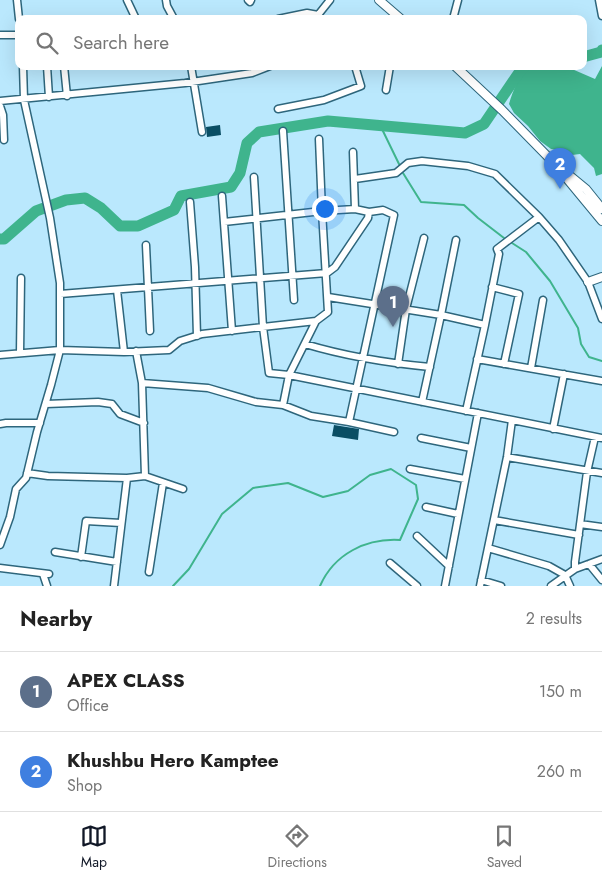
<!DOCTYPE html>
<html lang="en">
<head>
<meta charset="utf-8">
<style>
  body { margin:0; font-family:Jost,sans-serif; background:#f6f6f6; color:#222 }
  .you { position:absolute; left:324px; top:208px; width:18px; height:18px; margin:-12px; border:4px solid #fff; border-radius:50%; background:#1a73e8; box-shadow:0 0 0 8px #1a73e833 }
  .badge { display:grid; place-items:center; width:32px; height:32px; border-radius:50%; background:#111827; color:#fff; font-size:16px; font-weight:700 }
  .pin { position:absolute; translate:-50% -41px; filter:drop-shadow(0 1px 2px #0008) }
  .pin::after { content:''; position:absolute; top:26px; width:18px; height:15px; background:inherit; clip-path:polygon(0 0,100% 0,50% 100%) }
  .list { margin:0; padding:0; list-style:none }
  h2 { display:flex; justify-content:space-between; align-items:center; height:65px; margin:0; padding:0 20px; font-size:21px }
  h2 small { font-size:16px; font-weight:400; color:#767676 }
  .list li { display:grid; grid-template-columns:32px 1fr auto; gap:15px; align-items:center; box-sizing:border-box; height:80px; padding:0 20px; border-top:1px solid #e0e0e0 }
  .list b { display:block; font-size:19px; white-space:nowrap }
  .list p { margin:0; font-size:16px; white-space:nowrap; color:#767676 }
  .list em { font-size:16px; font-style:normal; color:#767676 }
  .icon { flex:none; width:28px; height:28px; fill:none; stroke:currentColor; stroke-width:2; stroke-linecap:round; stroke-linejoin:round }
  .map { position:relative; flex:none; width:602px; height:586px; overflow:hidden }
  .search { position:absolute; background:#fff; box-shadow:0 5px 20px #0002; left:15px; right:15px; top:15px; height:55px; display:flex; align-items:center; gap:12px; box-sizing:border-box; padding:0 18px; border-radius:10px; color:#767676; font-size:19px }
  .sheet { height:225px; background:#fff }
  nav { display:flex; justify-content:space-around; align-items:center; box-sizing:border-box; height:70px; border-top:1px solid #e0e0e0; background:#fff; font-size:14px; color:#767676 }
  nav a { display:grid; justify-items:center; gap:2px }
  nav .on { color:#111827 }
  .map>svg:first-child { display:block }
</style>
</head>
<body>
<div class="map">
<svg width="602" height="586" viewBox="0 0 602 586">
  <rect width="100%" height="100%" fill="#bae8fd"/>
  <!-- water -->
  <path fill="#3fb48d" d="M 532,66 L 565,66 L 595,79 L 602,66 L 602,174 L 596,176 L 594,168 L 580,154 L 572,155 L 563,151 L 551,149 L 540,141 L 528,126 L 514,113 L 509,104 C 513,90 519,75 532,66 Z"/>
  <g fill="none" stroke-linecap="round" stroke-linejoin="round">
    <!-- stream -->
    <path stroke="#3fb48d" stroke-width="2" d="M 381,127 L 399,164
      M 403,173 L 421,202 L 464,205 L 478,218 L 504,238
      M 512,243 L 526,252 L 550,281 L 578,328 L 581,344 L 589,357 L 602,361
      M 173,586 L 189,569 L 222,514 L 253,488 L 288,483 L 323,497 L 348,491 L 370,475 L 391,469 L 416,485 L 418,499 L 400,540 C 366,538 334,554 320,586"/>
    <!-- river -->
    <path stroke="#3fb48d" stroke-width="11" d="M 583,57 L 601,52 L 602,50
      M 0,239 L 4,239 L 36,211 L 66,200 L 85,198 L 101,208 L 120,226 L 138,226 L 174,210 L 181,196 L 231,187 L 240,173 L 247,143 L 259,132 L 328,121 L 465,133 L 484,124 L 518,74 L 525,66"/>
  </g>
  <!-- building -->
  <path fill="#0a4e64" d="M 220,125 L 221,135 L 207,137 L 206,127 Z
    M 334,425 L 359,429 L 358,440 L 332,436 Z"/>
  <g fill="none" stroke-linecap="round" stroke-linejoin="round">
    <!-- minor casing -->
    <g stroke="#2e667c" stroke-width="9">
      <path id="minor" d="M 17,0 L 19,19
        M 127,0 L 136,19
        M 166,0 L 167,6 L 174,19
        M 248,0 L 250,2 L 251,0
        M 599,0 L 602,16
        M 278,19 L 307,13 L 318,15 L 330,0
        M 453,19 L 458,0
        M 0,35 L 19,35
        M 47,66 L 49,97
        M 64,66 L 67,96
        M 191,66 L 202,132
        M 386,90 L 390,66
        M 0,101 L 185,83 L 252,73 L 270,66
        M 0,106 L 3,115 L 4,140
        M 278,109 L 324,100 L 361,86 L 355,66
        M 283,131 L 294,300
        M 353,152 L 355,209
        M 254,177 L 263,327 L 269,373 L 289,375 L 283,405
        M 355,179 L 396,173 L 408,163 L 422,161 L 468,166 L 495,174 L 539,217 L 497,249 L 499,254 L 485,325 L 466,411
        M 222,196 L 232,331
        M 190,202 L 195,267 L 197,336
        M 539,217 L 559,240 L 588,282 L 602,319
        M 456,240 L 441,315 L 485,325
        M 146,245 L 150,331
        M 492,287 L 519,294 L 504,364
        M 117,290 L 124,352
        M 60,294 L 327,273 L 335,267 L 368,218 L 369,212
        M 328,297 L 441,315 L 422,402
        M 316,321 L 289,375 L 602,438
        M 305,344 C 345,356 387,363 430,367
        M 20,353 L 21,278
        M 0,355 L 60,350 L 124,352 L 169,350 L 180,341 L 202,334 L 316,321 L 328,312 L 322,211 L 224,222
        M 477,359 L 602,381
        M 398,364 L 406,309 L 424,238
        M 531,368 L 543,300
        M 142,383 L 208,388 L 256,402 L 283,405 L 311,416 L 349,422 L 394,215 L 383,210 L 369,212 L 355,209 L 322,211 L 319,139
        M 46,404 L 98,402 L 112,404 L 120,414 L 144,423
        M 349,422 L 394,432
        M 0,424 L 6,423 L 40,423
        M 553,429 L 564,374
        M 421,438 L 471,448
        M 507,457 L 602,473
        M 410,469 L 465,479
        M 27,473 L 48,476 L 127,478 L 114,586
        M 145,476 L 183,489
        M 127,478 L 145,476 L 142,383 L 136,351
        M 426,507 L 458,514
        M 494,520 L 579,535
        M 580,524 L 602,527
        M 417,536 L 449,566
        M 0,545 L 10,517 L 16,489 L 26,478 L 37,432 L 51,385 L 60,350 L 60,283 L 50,218 L 24,100 L 23,66
        M 488,548 L 549,566 L 565,575 L 570,586
        M 55,552 L 117,562
        M 81,557 L 86,521 L 121,523
        M 390,563 L 417,586
        M 589,564 L 602,580
        M 0,568 L 49,574
        M 575,569 L 575,562 L 587,472 L 595,437
        M 149,572 L 163,483
        M 43,574 L 47,586
        M 481,580 L 501,586
        M 445,586 L 478,413
        M 480,586 L 507,457 L 512,420
        M 551,586 L 575,569 L 602,559"/>
    </g>
    <!-- tertiary casing -->
    <g stroke="#2e667c" stroke-width="10">
      <path id="tertiary" d="M 379,0 L 401,19
        M 455,66 L 502,110 L 554,163 L 602,221
        M 569,175 L 586,189 L 602,209
        M 588,282 L 602,277"/>
    </g>
    <!-- minor -->
    <use href="#minor" stroke="#fff" stroke-width="6"/>
    <!-- tertiary -->
    <use href="#tertiary" stroke="#fff" stroke-width="8"/>
  </g>
</svg>
<div class="you"></div>
<div class="pin badge" style="left:393px;top:327px;background:#5c6f8a">1</div>
<div class="pin badge" style="left:560px;top:189px;background:#3f7fe0">2</div>
<div class="search"><svg class="icon" aria-label="search" viewBox="0 0 24 24"><circle cx="10" cy="10" r="6"/><path d="M15 15l6 6"/></svg>Search here</div>
</div>
<section class="sheet">
<h2>Nearby<small>2 results</small></h2>
<ul class="list">
<li><span class="badge" style="background:#5c6f8a">1</span><div><b>APEX CLASS</b><p>Office</p></div><em>150 m</em></li>
<li><span class="badge" style="background:#3f7fe0">2</span><div><b>Khushbu Hero Kamptee</b><p>Shop</p></div><em>260 m</em></li>
</ul>
</section>
<nav>
<a class="on"><svg class="icon" aria-label="map" viewBox="0 0 24 24"><path d="M3 6l6-2 6 2 6-2v14l-6 2-6-2-6 2zM9 4v14M15 6v14"/></svg>Map</a>
<a><svg class="icon" aria-label="directions" viewBox="0 0 24 24"><path d="M12 3l9 9-9 9-9-9zM9 14v-3h6M13 9l2 2-2 2"/></svg>Directions</a>
<a><svg class="icon" aria-label="saved" viewBox="0 0 24 24"><path d="M7 4h10v16l-5-4-5 4z"/></svg>Saved</a>
</nav>
</body>
</html>
